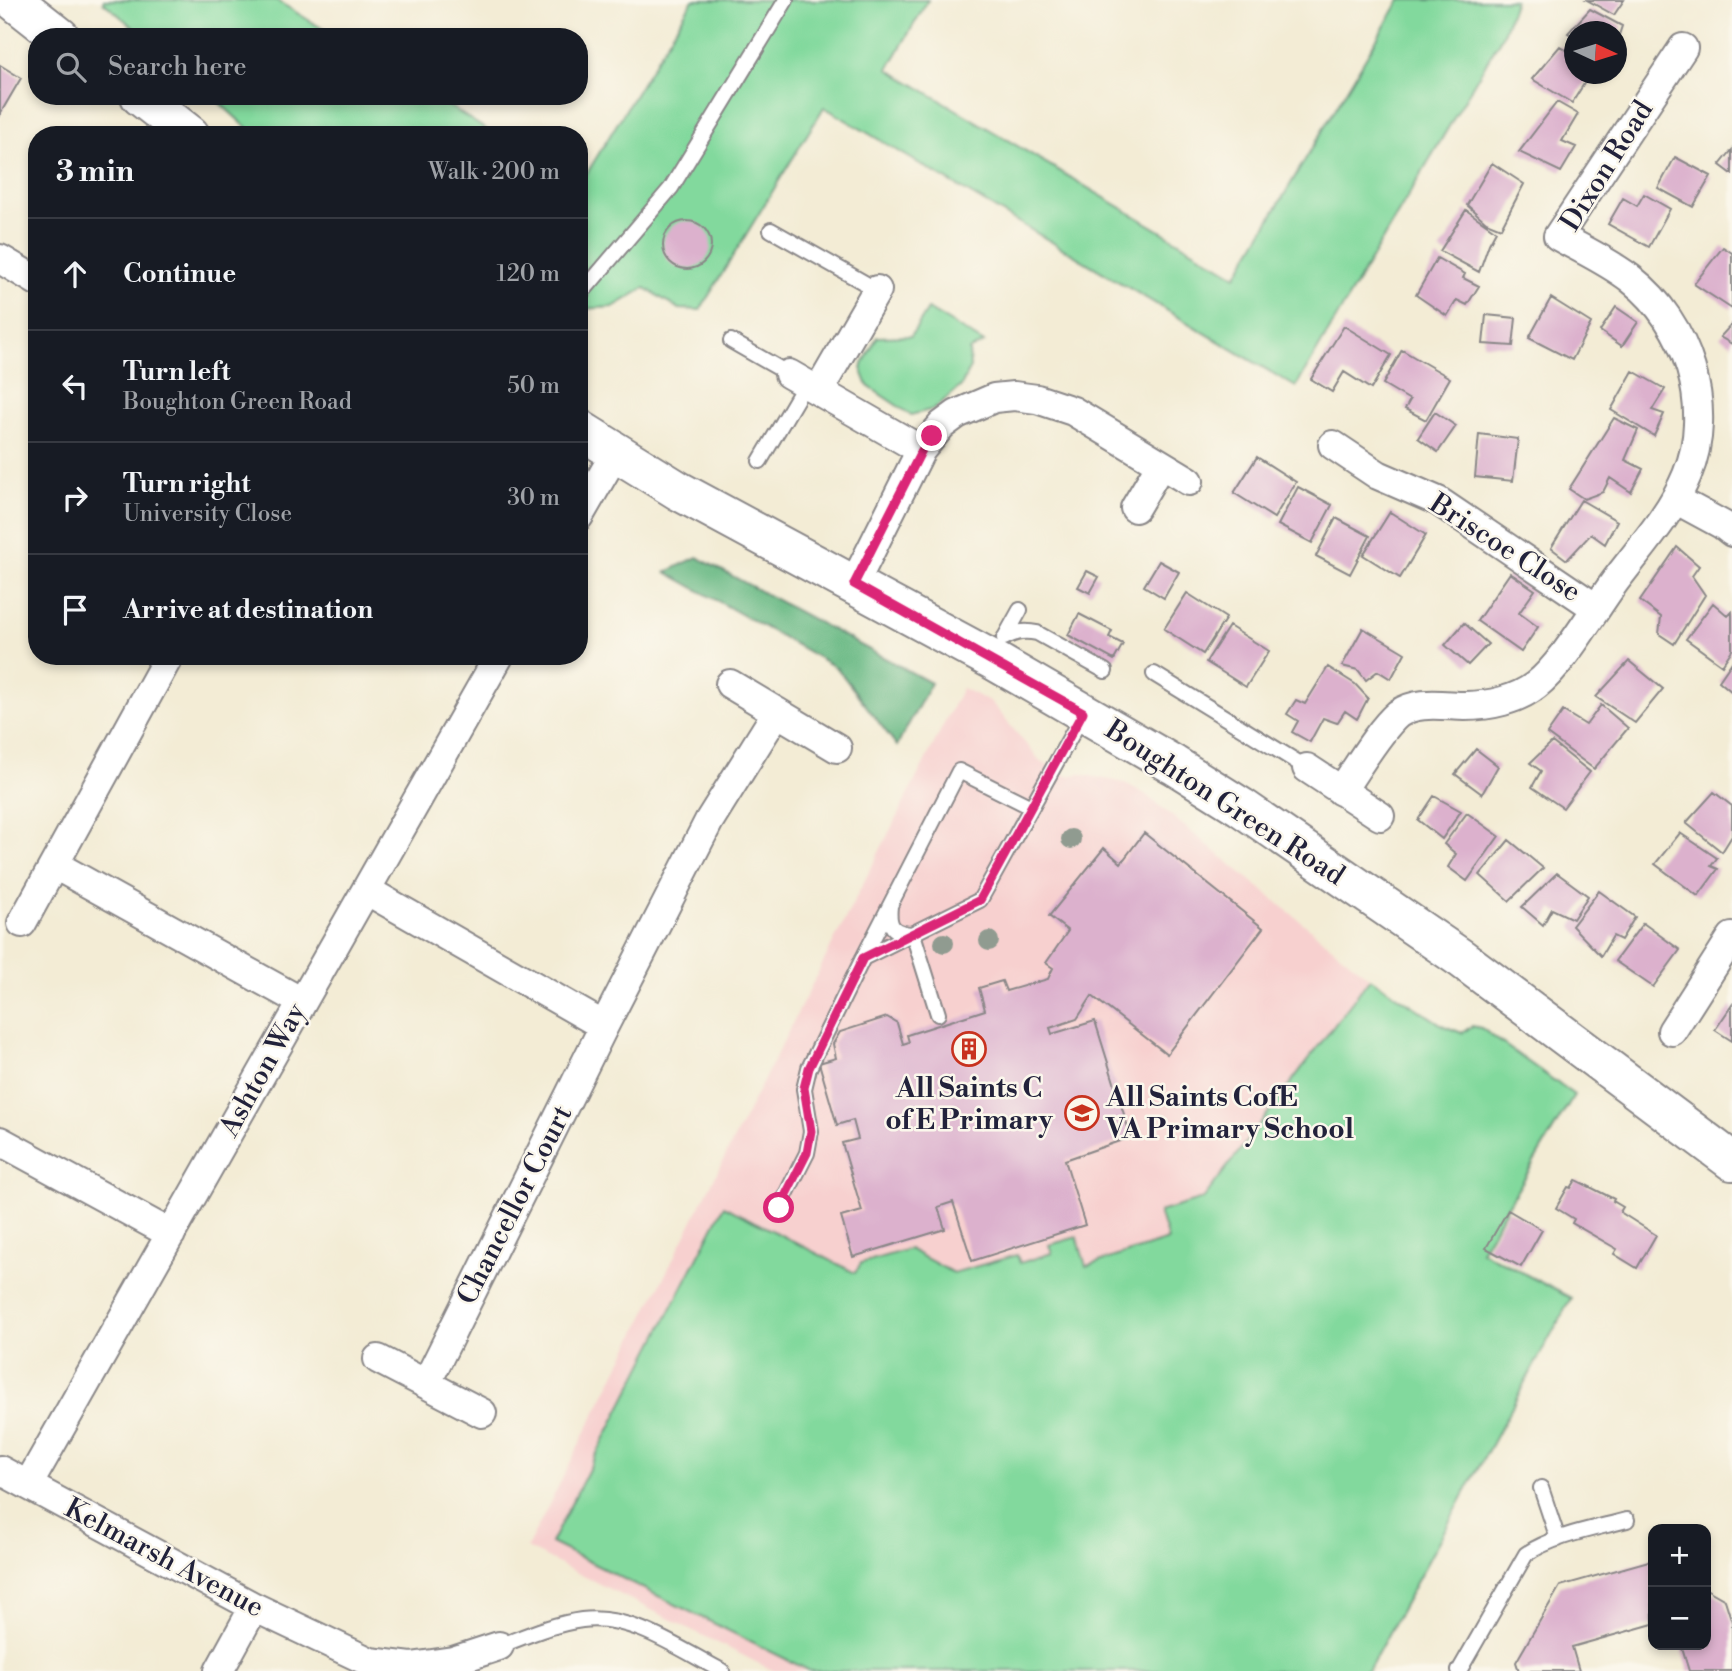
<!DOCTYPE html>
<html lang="en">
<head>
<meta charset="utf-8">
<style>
  body { margin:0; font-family:"Libre Bodoni",serif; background:#242831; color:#f1f3f6 }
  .controls { position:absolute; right:21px; bottom:21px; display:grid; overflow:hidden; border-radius:14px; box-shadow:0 4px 10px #0003 }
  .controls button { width:63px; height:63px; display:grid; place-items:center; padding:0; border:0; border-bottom:2px solid #363941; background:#171b24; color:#f1f3f6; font:35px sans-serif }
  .compass { position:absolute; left:1564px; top:21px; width:63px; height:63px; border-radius:50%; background:#171b24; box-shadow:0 4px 10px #0003; rotate:94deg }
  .stop { position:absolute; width:21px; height:21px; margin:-16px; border:5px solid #db2777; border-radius:50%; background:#fff }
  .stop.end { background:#db2777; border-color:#fff; box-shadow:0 2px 7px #0008 }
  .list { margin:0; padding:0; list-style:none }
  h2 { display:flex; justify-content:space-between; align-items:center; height:91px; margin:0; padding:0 28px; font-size:30px }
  h2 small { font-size:23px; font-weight:400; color:#9ea1a6 }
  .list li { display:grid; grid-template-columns:46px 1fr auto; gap:21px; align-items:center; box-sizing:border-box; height:112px; padding:0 28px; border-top:2px solid #363941 }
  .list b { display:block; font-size:26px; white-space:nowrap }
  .list p { margin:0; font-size:23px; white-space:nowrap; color:#9ea1a6 }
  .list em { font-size:23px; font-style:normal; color:#9ea1a6 }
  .icon { flex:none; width:38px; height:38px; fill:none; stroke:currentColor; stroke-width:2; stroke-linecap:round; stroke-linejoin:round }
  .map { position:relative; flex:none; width:1732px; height:1671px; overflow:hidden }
  .search { position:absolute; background:#171b24; box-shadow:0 4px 10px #0003; left:28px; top:28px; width:560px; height:77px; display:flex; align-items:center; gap:18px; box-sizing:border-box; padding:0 24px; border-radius:28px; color:#9ea1a6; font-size:26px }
  .panel { position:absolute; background:#171b24; box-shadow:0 4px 10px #0003; left:28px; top:126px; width:560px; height:539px; border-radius:28px }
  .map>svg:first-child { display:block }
</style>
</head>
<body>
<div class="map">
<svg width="1732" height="1671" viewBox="0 0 1732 1671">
  <rect width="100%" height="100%" fill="#fbf7ec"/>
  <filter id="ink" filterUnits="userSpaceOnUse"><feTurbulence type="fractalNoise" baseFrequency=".0143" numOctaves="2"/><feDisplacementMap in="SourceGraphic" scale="14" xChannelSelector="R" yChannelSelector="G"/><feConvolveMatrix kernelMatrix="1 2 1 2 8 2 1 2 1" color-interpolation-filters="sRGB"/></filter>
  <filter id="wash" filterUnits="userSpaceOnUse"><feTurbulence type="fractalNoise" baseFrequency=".00686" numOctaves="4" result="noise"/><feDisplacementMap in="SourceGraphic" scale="28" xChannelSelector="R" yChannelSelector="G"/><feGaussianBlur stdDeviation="1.57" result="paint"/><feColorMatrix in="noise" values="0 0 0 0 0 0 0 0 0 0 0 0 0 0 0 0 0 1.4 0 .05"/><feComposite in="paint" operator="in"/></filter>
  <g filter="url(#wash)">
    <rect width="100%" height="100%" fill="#f3ecd5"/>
    <!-- built -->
    <path fill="#f7d0cf" d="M 962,688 L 991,702 L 1040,761 L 1067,776 L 1080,774 L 1125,783 L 1145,794 L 1370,978 L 1444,1026 L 1463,1033 L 1369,1192 L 1571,1298 L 1368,1671 L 774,1671 L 527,1548 Z"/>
    <!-- green -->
    <path fill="#82d99d" stroke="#527e6c" stroke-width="2" d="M 104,0 L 276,0 L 336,37 L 145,37 L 103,2 Z
      M 693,0 L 928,0 L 888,69 L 1236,276 L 1400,0 L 1515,0 L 1502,36 L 1296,387 L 824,107 L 700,310 L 679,309 L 645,288 L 613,307 L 581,309 L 579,312 L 579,186 Z
      M 212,96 L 433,96 L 495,135 L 255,135 Z
      M 928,309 L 984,343 L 969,350 L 970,369 L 961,386 L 934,409 L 911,415 L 868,386 L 861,368 L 877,337 L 911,336 Z
      M 1370,978 L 1444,1026 L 1462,1033 L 1472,1026 L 1481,1028 L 1574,1095 L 1481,1251 L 1571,1298 L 1368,1671 L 810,1671 L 551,1543 L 724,1206 L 855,1273 L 861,1263 L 909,1249 L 953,1273 L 1017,1255 L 1020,1263 L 1052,1253 L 1049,1245 L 1077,1237 L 1086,1266 L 1168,1240 L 1159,1212 L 1203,1199 Z"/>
    <!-- forest -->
    <path fill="#69b984" stroke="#466e60" stroke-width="2" d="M 697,557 L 931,683 L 897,746 L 837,668 L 666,572 Z"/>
    <g id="blocks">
      <!-- building -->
      <path fill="#dcb1cd" d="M 1587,0 L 1624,0 L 1614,15 Z
        M 1590,9 L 1622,26 L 1617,41 L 1616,32 L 1574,32 L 1574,37 L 1568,33 Z
        M 1560,46 L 1574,55 L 1574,74 L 1590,74 L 1572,103 L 1532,79 Z
        M 0,65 L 21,78 L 0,114 Z
        M 1557,102 L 1578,114 L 1562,141 L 1576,147 L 1561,172 L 1519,152 Z
        M 1732,150 L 1732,174 L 1720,165 Z
        M 1675,157 L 1711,176 L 1693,207 L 1658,188 Z
        M 1492,163 L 1524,184 L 1501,228 L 1486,222 L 1467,205 Z
        M 1644,194 L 1670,209 L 1649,247 L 1608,224 L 1623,198 L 1637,206 Z
        M 1466,210 L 1496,231 L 1489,244 L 1479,272 L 1440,251 Z
        M663 245a24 24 0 1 1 48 0a24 24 0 1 1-48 0Z
        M 1723,247 L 1732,253 L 1732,309 L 1694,284 Z
        M 1437,258 L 1465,274 L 1463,278 L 1479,286 L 1467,305 L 1457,300 L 1447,316 L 1416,295 Z
        M 1551,298 L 1591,323 L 1572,360 L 1529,338 Z
        M 1616,307 L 1638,322 L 1622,346 L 1600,331 Z
        M 1486,315 L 1516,318 L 1513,346 L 1483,344 Z
        M 1732,324 L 1732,344 L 1720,337 Z
        M 1344,326 L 1391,355 L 1371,389 L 1344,372 L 1332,392 L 1311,379 Z
        M 1402,350 L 1450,378 L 1426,420 L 1405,409 L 1410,400 L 1383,384 Z
        M 1633,371 L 1665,389 L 1652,410 L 1664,414 L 1654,436 L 1611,410 Z
        M 1435,412 L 1456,426 L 1438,452 L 1418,438 Z
        M 1614,418 L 1638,430 L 1625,460 L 1643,469 L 1631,492 L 1610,478 L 1603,492 L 1584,499 L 1569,489 Z
        M 1479,434 L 1518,439 L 1513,481 L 1475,477 Z
        M 1257,457 L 1296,482 L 1274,518 L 1234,493 Z
        M 1298,487 L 1332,505 L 1312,543 L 1278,525 Z
        M 1581,500 L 1617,521 L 1605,544 L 1591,534 L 1567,560 L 1551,548 Z
        M 1390,512 L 1426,535 L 1400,578 L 1363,555 Z
        M 1336,518 L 1370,536 L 1350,574 L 1316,556 Z
        M 1677,547 L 1699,566 L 1692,576 L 1705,595 L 1674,644 L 1659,634 L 1661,617 L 1640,601 Z
        M 1159,561 L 1179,572 L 1164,598 L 1144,586 Z
        M 1087,571 L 1099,577 L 1090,593 L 1078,587 Z
        M 1510,573 L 1535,590 L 1519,613 L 1538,627 L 1521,652 L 1477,621 Z
        M 1187,593 L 1226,618 L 1203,654 L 1164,629 Z
        M 1713,603 L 1728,616 L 1732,612 L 1732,650 L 1722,665 L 1686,639 Z
        M 1079,614 L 1112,631 L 1109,637 L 1123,644 L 1114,660 L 1068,635 Z
        M 1464,623 L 1488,644 L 1468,665 L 1445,645 Z
        M 1229,626 L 1269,651 L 1246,687 L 1206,662 Z
        M 1363,628 L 1405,653 L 1391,679 L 1378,671 L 1366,680 L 1358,670 L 1342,666 Z
        M 1629,661 L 1663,689 L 1635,723 L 1596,697 Z
        M 1732,662 L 1732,692 L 1719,681 Z
        M 1328,667 L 1355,684 L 1368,698 L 1357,719 L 1345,711 L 1337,723 L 1323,718 L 1310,742 L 1292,732 L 1298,721 L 1287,714 L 1296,700 L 1305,704 Z
        M 1601,705 L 1628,728 L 1594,769 L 1547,734 L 1563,711 L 1586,725 Z
        M 1552,742 L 1590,772 L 1563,808 L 1532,787 L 1541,771 L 1530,763 Z
        M 1476,749 L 1498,766 L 1482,794 L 1455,774 Z
        M 1714,792 L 1732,806 L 1732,836 L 1722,852 L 1686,823 Z
        M 1434,796 L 1461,811 L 1442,839 L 1418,820 Z
        M 1467,813 L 1499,836 L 1467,881 L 1448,867 L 1456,854 L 1444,844 Z
        M 1144,833 L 1263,928 L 1167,1054 L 1092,996 L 1077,1019 L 1050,1028 L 1052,1034 L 1095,1021 L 1131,1137 L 1065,1160 L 1085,1225 L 972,1261 L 953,1202 L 938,1207 L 945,1229 L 853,1257 L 841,1217 L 862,1211 L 842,1143 L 858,1139 L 853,1120 L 837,1125 L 819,1063 L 836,1058 L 833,1044 L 840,1032 L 887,1017 L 897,1023 L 903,1044 L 909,1042 L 907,1035 L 985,1010 L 979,988 L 1002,981 L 1006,991 L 1048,979 L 1053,968 L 1046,963 L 1068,931 L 1049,916 L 1104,848 L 1121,863 Z
        M 1680,833 L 1717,858 L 1711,866 L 1718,869 L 1698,896 L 1655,864 Z
        M 1509,840 L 1543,868 L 1509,901 L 1480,875 Z
        M 1557,873 L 1588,896 L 1573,919 L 1552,909 L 1543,925 L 1522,907 Z
        M 1599,891 L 1635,917 L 1621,940 L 1613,936 L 1601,956 L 1572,926 Z
        M 1643,923 L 1680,950 L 1653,987 L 1615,961 Z
        M 1732,1005 L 1732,1041 L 1715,1030 Z
        M 1576,1180 L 1614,1199 L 1613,1201 L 1623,1207 L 1620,1212 L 1656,1235 L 1637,1268 L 1614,1254 L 1617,1249 L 1572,1223 L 1574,1219 L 1556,1208 L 1568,1187 L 1571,1188 Z
        M 1508,1210 L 1542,1230 L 1521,1267 L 1486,1248 Z
        M 1652,1560 L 1653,1624 L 1572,1647 L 1579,1671 L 1519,1671 L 1516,1662 L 1560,1586 Z
        M 1706,1589 L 1725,1600 L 1732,1622 L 1732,1671 L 1689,1671 L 1681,1645 L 1706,1645 Z"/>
    </g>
  </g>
  <g filter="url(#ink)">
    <use href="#blocks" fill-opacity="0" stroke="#8a8788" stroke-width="2"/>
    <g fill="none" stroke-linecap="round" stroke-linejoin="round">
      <!-- lane casing -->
      <g stroke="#8a8788" stroke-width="18">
        <path id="lane" d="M 771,230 L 877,290
          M 579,296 L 671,188 L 786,0
          M 731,341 L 789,374
          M 760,461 L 806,383
          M 1005,637 L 1020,610
          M 1004,638 C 1016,632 1024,630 1037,633 L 1105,671
          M 1154,674 L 1307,768
          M 1031,807 L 959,771 L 863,958 L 980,900 L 1083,714
          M 890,906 C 888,926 892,933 913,934 L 938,1014
          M 779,1208 L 807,1153 L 811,1131 L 804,1089 L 809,1068 L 863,958
          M 1541,1488 L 1558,1539
          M 499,1646 C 526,1636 553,1624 582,1620 C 630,1613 681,1650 722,1671
          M 1459,1671 L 1526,1554 C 1555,1535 1593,1529 1627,1520"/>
      </g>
      <!-- street casing -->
      <g stroke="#8a8788" stroke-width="32">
        <path id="street" d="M 0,259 L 37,281
          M 789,374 L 921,450
          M 819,390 L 877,290
          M 1333,445 L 1378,475 L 1438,501 L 1596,608
          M 1675,499 L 1723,525 L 1732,532
          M 1135,508 L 1161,464
          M 579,516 L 616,452
          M 854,584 L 921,450 L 942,425 L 957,414 L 994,398 L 1014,396 L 1037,399 L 1073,411 L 1189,481
          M 730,684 L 837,748
          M 1307,768 L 1380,816
          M 1341,791 C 1356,770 1379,730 1398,714 C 1417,700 1444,706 1465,706 C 1489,706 1517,700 1536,685 C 1564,663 1593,611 1616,580 C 1641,547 1671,514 1687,475 C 1715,408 1688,323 1631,279 C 1609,262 1583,250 1558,236 L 1683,48
          M 55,865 L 302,1002
          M 366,890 L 604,1026 L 426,1384
          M 22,923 L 169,656
          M 604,1026 L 709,821 L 777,712
          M 1672,1031 L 1732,937
          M 0,1141 L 171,1234
          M 378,1359 L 482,1413
          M 0,1470 L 254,1607 L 370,1662 L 411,1667 L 453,1661 L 499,1646
          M 28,1485 L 499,656
          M 219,1671 L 254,1607"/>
      </g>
      <!-- secondary casing -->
      <g stroke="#8a8788" stroke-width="42">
        <path id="secondary" d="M 13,0 L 60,37
          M 140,96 L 190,135
          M 579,429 L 679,491 L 993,660 L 1174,765 L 1241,807 L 1462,959 L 1732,1161"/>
      </g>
      <!-- lane -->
      <use href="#lane" stroke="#fff" stroke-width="14"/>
      <!-- street -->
      <use href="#street" stroke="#fff" stroke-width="28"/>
      <!-- secondary -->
      <use href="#secondary" stroke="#fff" stroke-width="38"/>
    </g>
    <!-- trees -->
    <g fill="#909b90">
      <circle cx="1071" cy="839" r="10"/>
      <circle cx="989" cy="941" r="10"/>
      <circle cx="944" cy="943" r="10"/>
    </g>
  </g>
  <g fill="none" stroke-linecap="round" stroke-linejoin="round" filter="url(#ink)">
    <!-- route -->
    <path stroke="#db2777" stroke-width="9" d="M 779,1208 L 807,1153 L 811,1131 L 804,1088 L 809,1068 L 863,958 L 980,900 L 1083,712 L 854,584 L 922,450 L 932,436"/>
  </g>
  <!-- icons -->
  <defs>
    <g id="building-ring" transform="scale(1.75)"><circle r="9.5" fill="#fbf7ec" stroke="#c8321e" stroke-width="1.5"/><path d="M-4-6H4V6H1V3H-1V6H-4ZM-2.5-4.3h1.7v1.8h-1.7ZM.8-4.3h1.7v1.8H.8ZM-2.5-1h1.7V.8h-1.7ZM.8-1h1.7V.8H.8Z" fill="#c8321e"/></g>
    <g id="school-ring" transform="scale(1.75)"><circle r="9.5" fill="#fbf7ec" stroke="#c8321e" stroke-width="1.5"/><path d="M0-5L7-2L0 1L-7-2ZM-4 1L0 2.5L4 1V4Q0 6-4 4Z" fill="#c8321e"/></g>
  </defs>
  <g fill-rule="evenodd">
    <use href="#building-ring" x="969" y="1049"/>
    <use href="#school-ring" x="1082" y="1113"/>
  </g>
  <g text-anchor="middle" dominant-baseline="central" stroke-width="5" stroke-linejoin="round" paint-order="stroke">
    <!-- street labels -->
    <g font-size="28" fill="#22223b" stroke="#fbf7ec">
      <text transform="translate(1607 166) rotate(-58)">Dixon Road</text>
      <text transform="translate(1505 548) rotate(33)">Briscoe Close</text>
      <text transform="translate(1225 803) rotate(33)">Boughton Green Road</text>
      <text transform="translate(263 1070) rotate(-61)">Ashton Way</text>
      <text transform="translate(515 1205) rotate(-63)">Chancellor Court</text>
      <text transform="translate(164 1558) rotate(28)">Kelmarsh Avenue</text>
    </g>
    <!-- poi labels -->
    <g font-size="28" font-weight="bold" fill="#22223b" stroke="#fbf7ec">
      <text x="969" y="1088">All Saints C<tspan x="969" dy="32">of E Primary</tspan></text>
      <text x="1106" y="1097" text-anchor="start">All Saints CofE<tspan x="1106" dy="32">VA Primary School</tspan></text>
    </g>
  </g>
</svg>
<div class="controls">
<button>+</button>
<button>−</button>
</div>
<svg class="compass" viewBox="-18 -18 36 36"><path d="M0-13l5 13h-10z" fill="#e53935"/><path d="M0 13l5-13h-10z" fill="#9ea1a6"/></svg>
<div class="stop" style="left:779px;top:1208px"></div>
<div class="stop end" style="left:932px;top:436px"></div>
<div class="search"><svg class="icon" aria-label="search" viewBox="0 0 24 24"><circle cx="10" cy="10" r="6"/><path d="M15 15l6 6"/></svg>Search here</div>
<section class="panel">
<h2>3 min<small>Walk · 200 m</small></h2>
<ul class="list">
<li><svg class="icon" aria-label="ahead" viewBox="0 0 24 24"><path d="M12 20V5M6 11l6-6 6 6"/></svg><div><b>Continue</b></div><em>120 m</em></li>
<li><svg class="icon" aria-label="left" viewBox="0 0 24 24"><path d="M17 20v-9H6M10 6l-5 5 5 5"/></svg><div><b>Turn left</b><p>Boughton Green Road</p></div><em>50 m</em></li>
<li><svg class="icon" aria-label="right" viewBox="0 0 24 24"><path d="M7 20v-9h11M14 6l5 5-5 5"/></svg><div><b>Turn right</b><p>University Close</p></div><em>30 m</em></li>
<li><svg class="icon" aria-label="arrive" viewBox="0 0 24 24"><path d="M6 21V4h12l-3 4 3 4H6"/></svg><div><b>Arrive at destination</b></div></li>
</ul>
</section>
</div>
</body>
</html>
